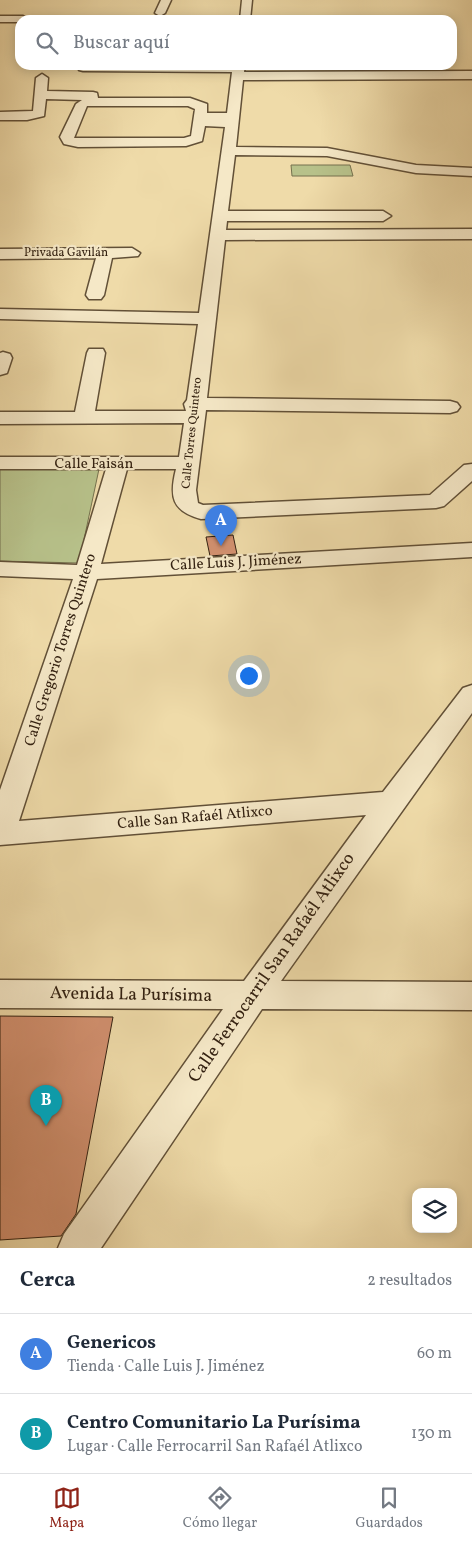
<!DOCTYPE html>
<html lang="es">
<head>
<meta charset="utf-8">
<style>
  body { margin:0; font-family:Vollkorn,serif; background:#f2f2f3; color:#1f2937 }
  .controls { position:absolute; right:15px; bottom:15px; display:grid; overflow:hidden; border-radius:10px; box-shadow:0 2px 12px #0003 }
  .controls button { width:45px; height:45px; display:grid; place-items:center; padding:0; border:0; border-bottom:1px solid #e0e1e3; background:#fff; color:#1f2937; font:25px sans-serif }
  .you { position:absolute; left:248px; top:675px; width:18px; height:18px; margin:-12px; border:4px solid #fff; border-radius:50%; background:#1a73e8; box-shadow:0 0 0 8px #1a73e833 }
  .badge { display:grid; place-items:center; width:32px; height:32px; border-radius:50%; background:#8f2418; color:#fff; font-size:16px; font-weight:700 }
  .pin { position:absolute; translate:-50% -41px; filter:drop-shadow(0 1px 2px #0008) }
  .pin::after { content:''; position:absolute; top:26px; width:18px; height:15px; background:inherit; clip-path:polygon(0 0,100% 0,50% 100%) }
  .list { margin:0; padding:0; list-style:none }
  h2 { display:flex; justify-content:space-between; align-items:center; height:65px; margin:0; padding:0 20px; font-size:21px }
  h2 small { font-size:16px; font-weight:400; color:#747a83 }
  .list li { display:grid; grid-template-columns:32px 1fr auto; gap:15px; align-items:center; box-sizing:border-box; height:80px; padding:0 20px; border-top:1px solid #e0e1e3 }
  .list b { display:block; font-size:19px; white-space:nowrap }
  .list p { margin:0; font-size:16px; white-space:nowrap; color:#747a83 }
  .list em { font-size:16px; font-style:normal; color:#747a83 }
  .icon { flex:none; width:28px; height:28px; fill:none; stroke:currentColor; stroke-width:2; stroke-linecap:round; stroke-linejoin:round }
  .map { position:relative; flex:none; width:472px; height:1248px; overflow:hidden }
  .search { position:absolute; background:#fff; box-shadow:0 2px 12px #0003; left:15px; right:15px; top:15px; height:55px; display:flex; align-items:center; gap:12px; box-sizing:border-box; padding:0 18px; border-radius:15px; color:#747a83; font-size:19px }
  .sheet { height:225px; background:#fff }
  nav { display:flex; justify-content:space-around; align-items:center; box-sizing:border-box; height:70px; border-top:1px solid #e0e1e3; background:#fff; font-size:14px; color:#747a83 }
  nav a { display:grid; justify-items:center; gap:2px }
  nav .on { color:#8f2418 }
  .map>svg:first-child { display:block }
</style>
</head>
<body>
<div class="map">
<svg width="472" height="1248" viewBox="0 0 472 1248">
  <rect width="100%" height="100%" fill="#efdba9"/>
  <filter id="stains"><feTurbulence type="fractalNoise" baseFrequency=".004" numOctaves="4"/><feColorMatrix values="0 0 0 0 .2 0 0 0 0 .09 0 0 0 0 .02 0 0 0 .5 -.17"/></filter>
  <radialGradient id="worn" r=".72"><stop offset=".6" stop-color="#630" stop-opacity="0"/><stop offset="1" stop-color="#630" stop-opacity=".3"/></radialGradient>
  <!-- green -->
  <path fill="#b7c18a" stroke="#75714e" d="M 291,165 L 350,165 L 353,176 L 292,176 Z
    M 0,467 L 99,469 L 79,563 L 0,561 Z"/>
  <!-- building -->
  <path fill="#d2906f" stroke="#332111" d="M 233,535 L 237,554 L 210,556 L 206,537 Z
    M 0,1016 L 113,1017 L 76,1214 L 61,1236 L 0,1240 Z"/>
  <g fill="none" stroke-linecap="round" stroke-linejoin="round">
    <!-- street casing -->
    <g stroke="#625037" stroke-width="3">
      <path id="street" d="M 161,0 L 171,0 L 165,13 L 160,16 L 155,13 Z
        M 242,0 L 252,0 L 250,20 L 240,20 Z
        M 0,16 L 23,16 L 28,19 L 20,20 L 20,22 L 0,22 Z
        M 78,65 L 245,65 L 244,72 L 472,71 L 472,79 L 243,80 L 236,147 L 327,148 L 416,165 L 472,168 L 472,176 L 416,173 L 327,156 L 235,155 L 228,211 L 383,211 L 391,216 L 383,221 L 227,221 L 226,230 L 472,229 L 472,239 L 225,240 L 207,398 L 450,401 L 457,403 L 460,407 L 457,411 L 450,413 L 206,410 L 196,490 L 198,503 L 203,505 L 430,495 L 464,465 L 472,464 L 472,481 L 444,506 L 436,508 L 201,519 C 172,511 169,497 176,469 L 127,469 L 101,564 L 472,543 L 472,557 L 97,579 L 19,821 L 383,792 L 463,688 L 472,685 L 472,713 L 281,981 L 472,982 L 472,1010 L 262,1009 L 101,1248 L 58,1248 L 64,1234 L 223,1009 L 0,1008 L 0,980 L 244,981 L 366,815 L 0,845 L 0,790 L 73,579 L 0,576 L 0,562 L 77,565 L 106,469 L 0,469 L 0,457 L 179,457 L 184,423 L 0,424 L 0,412 L 75,412 L 87,353 L 89,349 L 103,349 L 105,353 L 95,411 L 186,411 L 184,404 L 187,400 L 198,324 L 0,319 L 0,309 L 199,313 L 225,127 L 205,126 L 202,141 L 186,146 L 78,147 L 64,144 L 60,137 L 76,104 L 82,100 L 46,99 L 44,116 L 27,120 L 0,120 L 0,112 L 33,111 L 36,78 L 42,74 L 48,78 L 47,91 L 93,92 L 97,93 L 98,98 L 190,98 L 207,104 L 207,113 L 227,113 L 232,72 L 83,71 L 79,70 ZM 87,106 L 188,106 L 195,109 L 191,136 L 184,138 L 74,138 Z
        M 132,248 L 140,253 L 138,256 L 112,258 L 104,295 L 101,299 L 89,299 L 86,295 L 96,258 L 0,259 L 0,249 Z
        M 3,352 L 10,354 L 12,358 L 7,373 L 0,375 L 0,353 Z"/>
    </g>
    <!-- street -->
    <use href="#street" fill="#f5e8c7" fill-rule="evenodd"/>
  </g>
  <g text-anchor="middle" dominant-baseline="central" stroke-width="4.5" stroke-linejoin="round" paint-order="stroke">
    <!-- far-street labels -->
    <g font-size="12" fill="#332111" stroke="#f5e8c7">
      <text x="66" y="253">Privada Gavilán</text>
      <text transform="translate(192 433) rotate(-84)">Calle Torres Quintero</text>
    </g>
    <!-- street labels -->
    <g font-size="15" fill="#332111" stroke="#f5e8c7">
      <text x="94" y="464">Calle Faisán</text>
      <text transform="translate(236 563) rotate(-3)">Calle Luis J. Jiménez</text>
      <text transform="translate(61 650) rotate(-72)">Calle Gregorio Torres Quintero</text>
      <text transform="translate(195 818) rotate(-5)">Calle San Rafaél Atlixco</text>
    </g>
    <!-- near-street labels -->
    <g font-size="18" fill="#332111" stroke="#f5e8c7">
      <text transform="translate(272 968) rotate(-55)">Calle Ferrocarril San Rafaél Atlixco</text>
      <text transform="translate(131 995) rotate(1)">Avenida La Purísima</text>
    </g>
  </g>
  <rect width="100%" height="100%" filter="url(#stains)"/>
  <rect width="100%" height="100%" fill="url(#worn)"/>
</svg>
<div class="controls">
<button><svg class="icon" aria-label="layers" viewBox="0 0 24 24"><path d="M12 4l9 5-9 5-9-5zM3 14l9 5 9-5"/></svg></button>
</div>
<div class="you"></div>
<div class="pin badge" style="left:221px;top:546px;background:#3f7fe0">A</div>
<div class="pin badge" style="left:46px;top:1126px;background:#0f9aa8">B</div>
<div class="search"><svg class="icon" aria-label="search" viewBox="0 0 24 24"><circle cx="10" cy="10" r="6"/><path d="M15 15l6 6"/></svg>Buscar aquí</div>
</div>
<section class="sheet">
<h2>Cerca<small>2 resultados</small></h2>
<ul class="list">
<li><span class="badge" style="background:#3f7fe0">A</span><div><b>Genericos</b><p>Tienda · Calle Luis J. Jiménez</p></div><em>60 m</em></li>
<li><span class="badge" style="background:#0f9aa8">B</span><div><b>Centro Comunitario La Purísima</b><p>Lugar · Calle Ferrocarril San Rafaél Atlixco</p></div><em>130 m</em></li>
</ul>
</section>
<nav>
<a class="on"><svg class="icon" aria-label="map" viewBox="0 0 24 24"><path d="M3 6l6-2 6 2 6-2v14l-6 2-6-2-6 2zM9 4v14M15 6v14"/></svg>Mapa</a>
<a><svg class="icon" aria-label="directions" viewBox="0 0 24 24"><path d="M12 3l9 9-9 9-9-9zM9 14v-3h6M13 9l2 2-2 2"/></svg>Cómo llegar</a>
<a><svg class="icon" aria-label="saved" viewBox="0 0 24 24"><path d="M7 4h10v16l-5-4-5 4z"/></svg>Guardados</a>
</nav>
</body>
</html>
